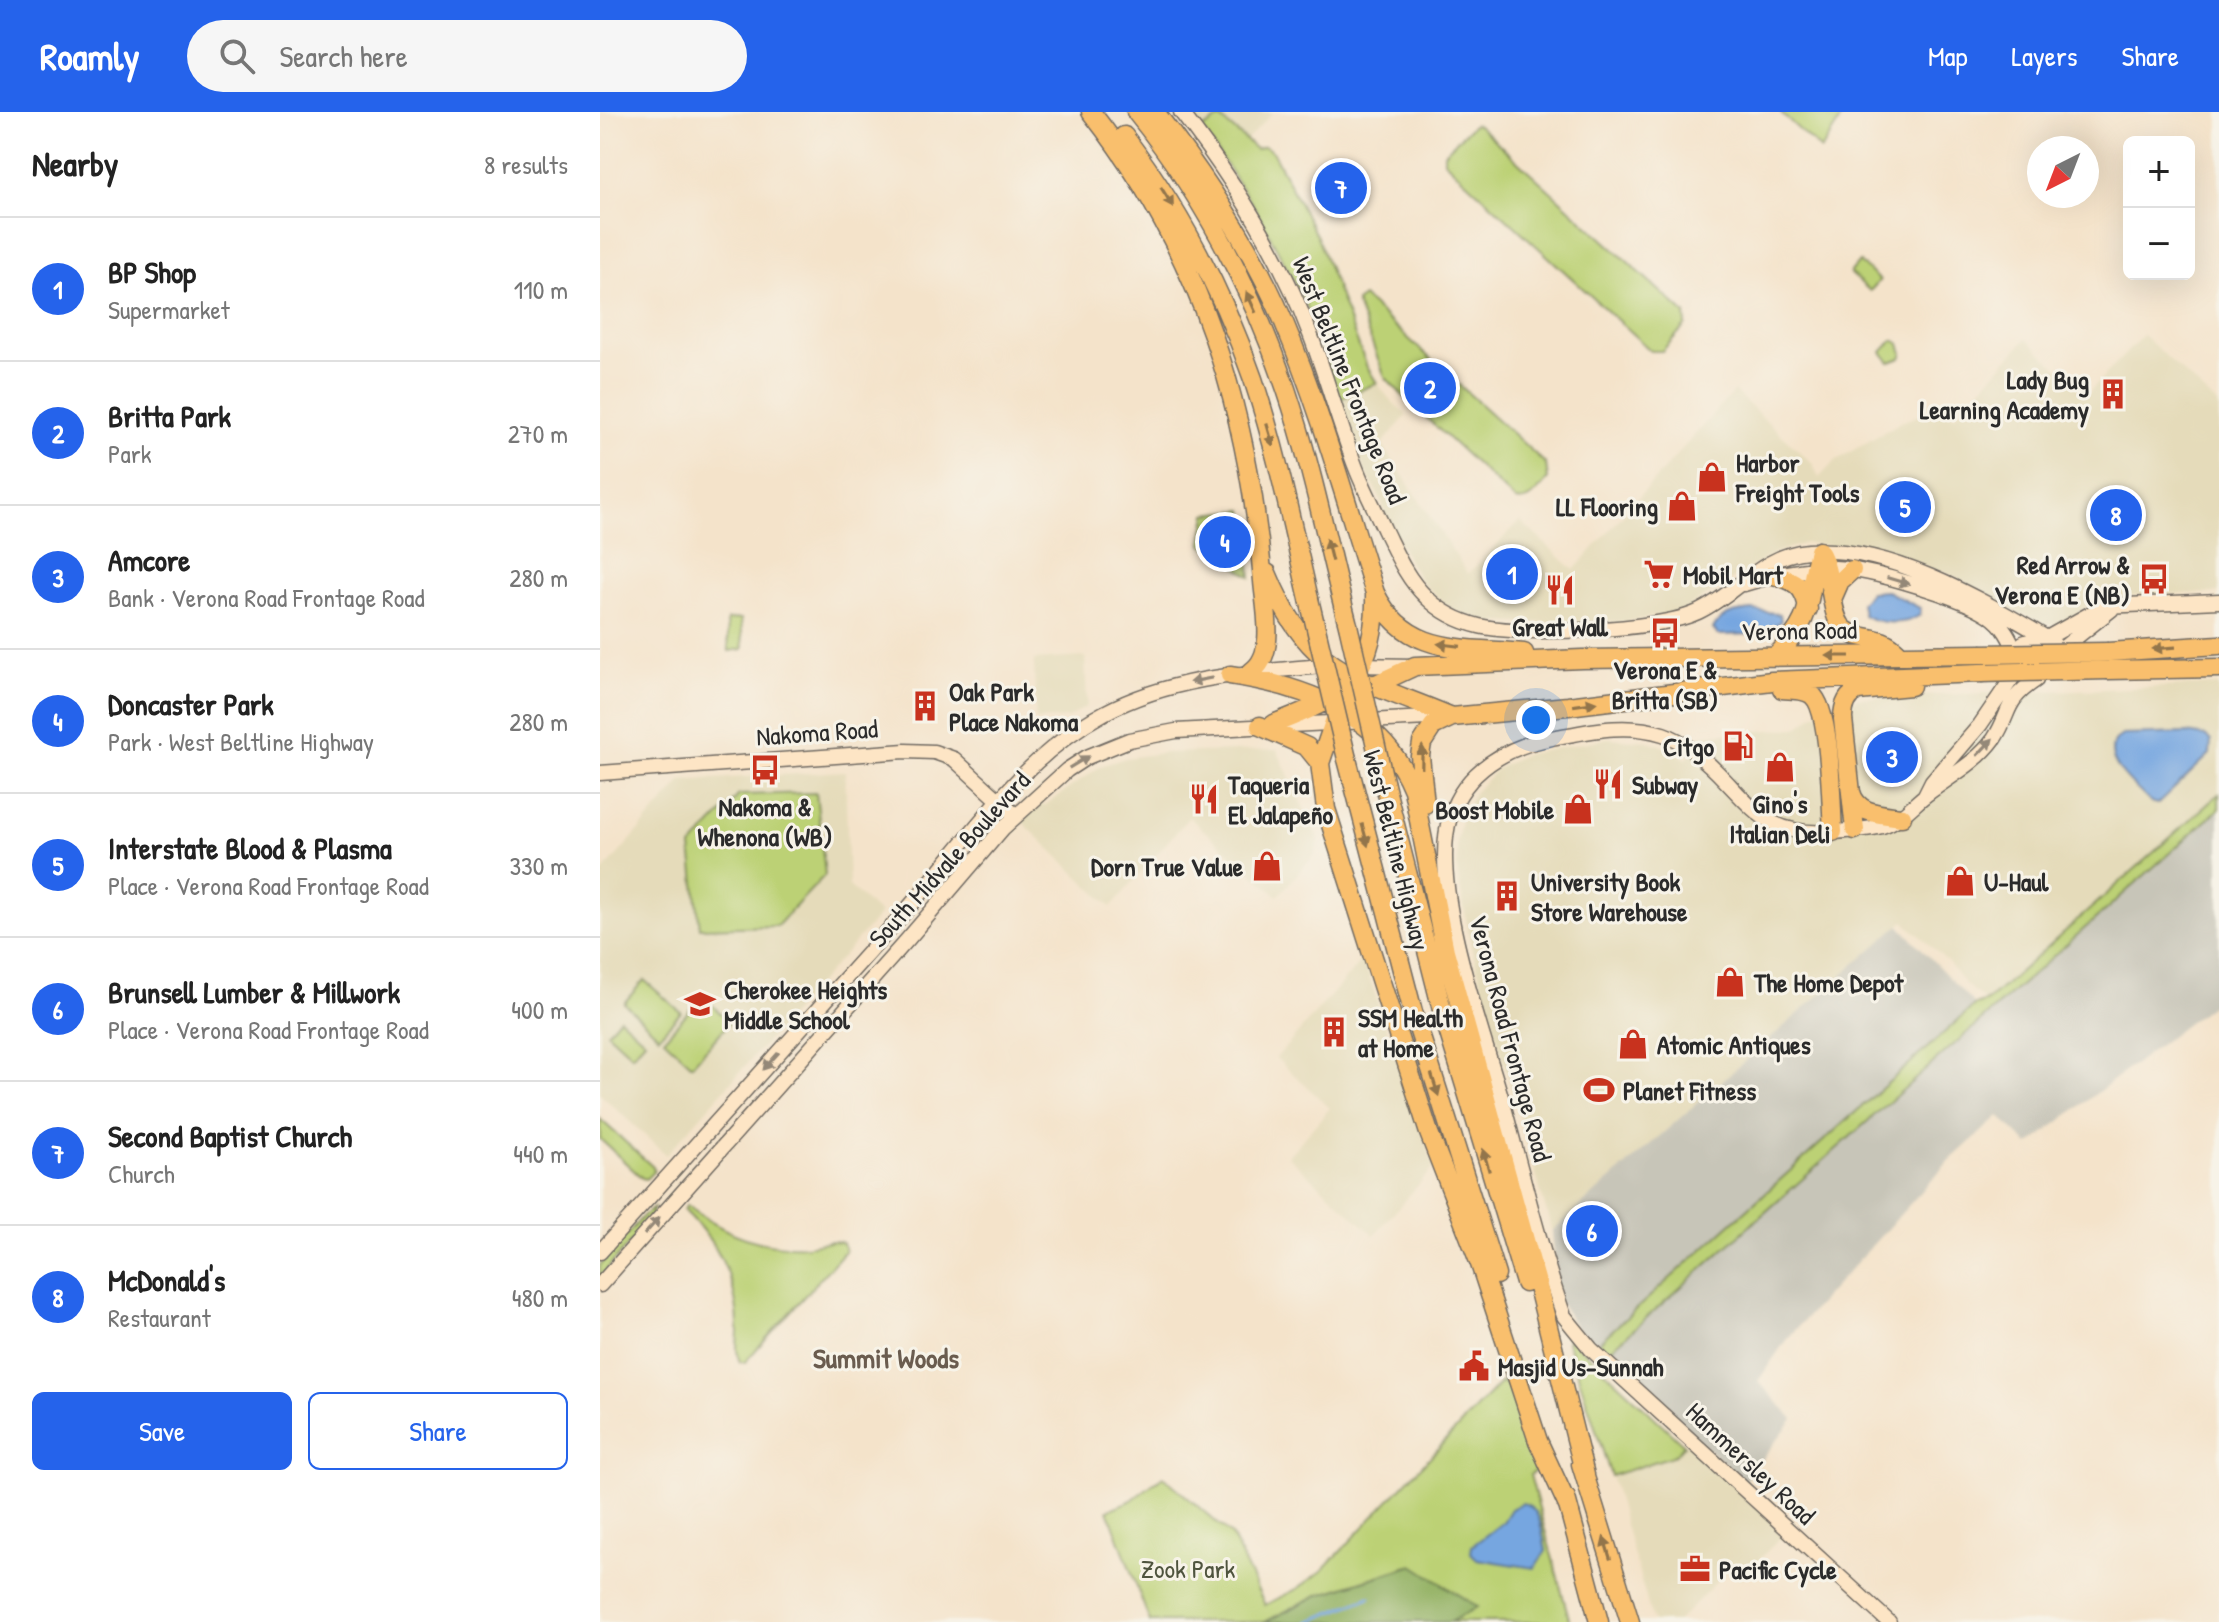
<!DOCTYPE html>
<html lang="en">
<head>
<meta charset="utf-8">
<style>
  body { margin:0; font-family:"Patrick Hand",sans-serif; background:#f6f6f6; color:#222 }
  .controls { position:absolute; right:24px; top:24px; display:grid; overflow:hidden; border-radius:12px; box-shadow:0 8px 32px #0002 }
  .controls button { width:72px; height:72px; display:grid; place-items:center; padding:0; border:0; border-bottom:2px solid #e0e0e0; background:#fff; color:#222; font:40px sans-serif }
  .compass { position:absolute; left:1427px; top:24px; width:72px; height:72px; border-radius:50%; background:#fff; box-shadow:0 8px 32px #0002; rotate:222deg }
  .you { position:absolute; left:936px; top:608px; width:28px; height:28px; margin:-20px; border:6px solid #fff; border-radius:50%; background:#1a73e8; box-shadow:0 0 0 12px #1a73e833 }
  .badge { display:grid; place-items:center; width:52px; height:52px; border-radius:50%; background:#2563eb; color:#fff; font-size:26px; font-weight:700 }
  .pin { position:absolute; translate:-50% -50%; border:4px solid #fff; box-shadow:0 2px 8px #0006 }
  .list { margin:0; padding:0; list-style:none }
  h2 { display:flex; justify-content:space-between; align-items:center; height:104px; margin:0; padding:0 32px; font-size:34px }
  h2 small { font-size:26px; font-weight:400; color:#767676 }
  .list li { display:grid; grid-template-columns:52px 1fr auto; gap:24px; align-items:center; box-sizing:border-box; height:144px; padding:0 32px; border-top:2px solid #e0e0e0 }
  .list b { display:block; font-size:30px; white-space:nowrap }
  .list p { margin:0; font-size:26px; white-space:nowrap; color:#767676 }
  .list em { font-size:26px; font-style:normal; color:#767676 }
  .actions { display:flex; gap:16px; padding:24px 32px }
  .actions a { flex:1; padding:18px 0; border:2px solid #2563eb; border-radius:12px; text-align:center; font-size:28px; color:#2563eb }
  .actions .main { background:#2563eb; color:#fff }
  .icon { flex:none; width:44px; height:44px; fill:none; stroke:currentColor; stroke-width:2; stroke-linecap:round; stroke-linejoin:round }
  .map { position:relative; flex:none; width:1619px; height:1510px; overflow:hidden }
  header { display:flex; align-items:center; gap:48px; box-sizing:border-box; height:112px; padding:0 40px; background:#2563eb; color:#fff }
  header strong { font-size:38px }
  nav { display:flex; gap:44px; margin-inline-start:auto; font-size:28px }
  .search { width:560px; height:72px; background:#f6f6f6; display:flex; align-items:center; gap:20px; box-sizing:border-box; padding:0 28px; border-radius:44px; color:#767676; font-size:30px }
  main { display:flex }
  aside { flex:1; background:#fff }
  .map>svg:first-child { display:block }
</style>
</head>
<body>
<header>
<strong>Roamly</strong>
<div class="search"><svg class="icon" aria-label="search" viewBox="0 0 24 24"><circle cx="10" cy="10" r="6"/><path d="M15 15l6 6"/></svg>Search here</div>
<nav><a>Map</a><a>Layers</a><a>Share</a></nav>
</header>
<main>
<aside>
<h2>Nearby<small>8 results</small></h2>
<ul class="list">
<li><span class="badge">1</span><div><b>BP Shop</b><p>Supermarket</p></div><em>110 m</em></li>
<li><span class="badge">2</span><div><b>Britta Park</b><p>Park</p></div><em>270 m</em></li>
<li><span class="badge">3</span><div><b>Amcore</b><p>Bank · Verona Road Frontage Road</p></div><em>280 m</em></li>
<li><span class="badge">4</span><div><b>Doncaster Park</b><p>Park · West Beltline Highway</p></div><em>280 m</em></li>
<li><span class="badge">5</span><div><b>Interstate Blood &amp; Plasma</b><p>Place · Verona Road Frontage Road</p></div><em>330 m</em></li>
<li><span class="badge">6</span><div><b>Brunsell Lumber &amp; Millwork</b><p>Place · Verona Road Frontage Road</p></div><em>400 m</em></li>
<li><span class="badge">7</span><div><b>Second Baptist Church</b><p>Church</p></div><em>440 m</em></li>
<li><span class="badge">8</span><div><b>McDonald's</b><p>Restaurant</p></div><em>480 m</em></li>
</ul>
<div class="actions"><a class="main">Save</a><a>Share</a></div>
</aside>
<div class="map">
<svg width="1619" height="1510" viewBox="0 0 1619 1510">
  <rect width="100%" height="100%" fill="#f7f3e8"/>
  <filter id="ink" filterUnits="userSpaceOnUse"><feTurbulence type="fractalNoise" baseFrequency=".0125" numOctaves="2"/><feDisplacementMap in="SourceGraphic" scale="16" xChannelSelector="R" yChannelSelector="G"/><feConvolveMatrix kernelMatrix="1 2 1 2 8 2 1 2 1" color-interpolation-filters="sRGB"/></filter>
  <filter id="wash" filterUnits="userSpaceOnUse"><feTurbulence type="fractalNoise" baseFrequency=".006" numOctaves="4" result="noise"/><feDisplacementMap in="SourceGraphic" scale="32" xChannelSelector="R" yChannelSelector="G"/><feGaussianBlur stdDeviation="1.8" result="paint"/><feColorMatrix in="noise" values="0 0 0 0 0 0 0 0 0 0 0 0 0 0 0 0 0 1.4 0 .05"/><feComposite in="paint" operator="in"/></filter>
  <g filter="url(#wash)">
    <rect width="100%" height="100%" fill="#f4e3ca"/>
    <!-- built -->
    <path fill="#e5dbba" d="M 588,0 L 673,0 L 647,28 L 621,6 L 602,17 Z
      M 1543,223 L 1619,294 L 1619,481 L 1544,482 L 1506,487 L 1484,496 L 1461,513 L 1446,512 L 1407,496 L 1369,472 L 1345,461 L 1273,438 L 1205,431 L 1174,441 L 1085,497 L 1069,502 L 1028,509 L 924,511 L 890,510 L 865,503 L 847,494 L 823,472 L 811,453 L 786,407 L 781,388 L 763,355 L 740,287 L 777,271 L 791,289 L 807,303 L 782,332 L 868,462 L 920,409 L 974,458 L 1134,279 L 1213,352 L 1219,366 L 1235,349 L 1301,310 L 1333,298 L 1343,298 L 1355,304 L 1426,227 L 1487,282 Z
      M 485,545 L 487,594 L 468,606 L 436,608 L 434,548 Z
      M 1619,573 L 1619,682 L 1386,889 L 1364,871 L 1348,850 L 1304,809 L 952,1119 L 871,834 L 858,763 L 857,729 L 861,709 L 874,681 L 897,657 L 923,643 L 1008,626 L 1047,629 L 1062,634 L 1087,647 L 1101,623 L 1197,616 L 1216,601 L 1246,599 L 1256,586 Z
      M 677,638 L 719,729 L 715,742 L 678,784 L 589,705 L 511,795 L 415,703 L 432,686 L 444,694 L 501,654 L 526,646 L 563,641 Z
      M 245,659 L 249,774 L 280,802 L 66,1043 L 0,982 L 0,763 L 82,669 Z
      M 763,847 L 834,1055 L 774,1123 L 688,1044 L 730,996 L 676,946 Z
      M 1090,1327 L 1188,1417 L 1141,1467 L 1130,1456 L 1077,1510 L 1053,1510 L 1011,1364 L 1075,1343 Z"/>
    <!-- industrial -->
    <path fill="#c7c5b8" d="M 1619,697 L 1619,887 L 1429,1033 L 1399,1004 L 1348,1050 L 1186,1228 L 1158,1269 L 1193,1307 L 1145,1369 L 1001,1246 Z
      M 1299,813 L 1375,893 L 991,1237 L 958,1188 L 952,1119 Z"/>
    <!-- green -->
    <path fill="#bcd175" stroke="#747e50" stroke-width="2" d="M 1180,0 L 1245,0 L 1221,38 Z
      M 620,6 L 656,37 L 664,34 L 672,39 L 717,125 L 767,255 L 777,271 L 740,287 L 704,188 L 656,98 L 602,17 Z
      M 874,12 L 878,13 L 1085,202 L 1086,213 L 1062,239 L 1051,239 L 844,49 L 844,41 Z
      M 1259,150 L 1280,168 L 1270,179 L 1250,161 Z
      M 763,185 L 946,352 L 948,367 C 939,377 930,392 915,388 L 807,288 L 785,265 L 756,190 Z
      M 1293,228 L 1300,232 L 1303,241 L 1301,246 L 1290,250 L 1282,240 Z
      M 644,398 L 651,465 L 602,432 L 607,402 Z
      M 141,507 L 143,537 L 129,539 L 127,508 Z
      M 216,681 L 225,763 L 177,814 L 100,816 L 91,735 L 139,683 Z
      M 1619,682 L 1619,697 L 1008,1240 L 998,1231 L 1375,893 L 1387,889 Z
      M 44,868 L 81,900 L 59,924 L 24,891 Z
      M 102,884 L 130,910 L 92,953 L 64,927 Z
      M 20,906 L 45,929 L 32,943 L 7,920 Z
      M 0,1007 L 53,1055 L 54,1059 L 46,1067 L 42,1066 L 0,1027 Z
      M 87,1093 C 121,1120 161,1137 205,1134 C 218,1133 232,1126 243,1131 L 245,1139 L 145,1250 L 140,1250 C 134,1238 139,1226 138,1213 C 137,1168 116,1129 84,1098 Z
      M 54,1096 L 50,1108 L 0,1165 L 0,1153 L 44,1103 Z
      M 970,1226 L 1084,1333 L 1075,1343 L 1011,1364 L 967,1229 Z
      M 902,1269 L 916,1282 L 938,1357 L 930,1363 L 970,1510 L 703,1510 L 809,1454 L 716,1484 L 665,1510 L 550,1510 L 508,1398 L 532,1388 L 563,1364 L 631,1423 L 665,1493 L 697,1477 L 722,1459 Z"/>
    <!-- forest -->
    <path fill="#95b366" stroke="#606f48" stroke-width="2" d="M 813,1453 L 877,1495 L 851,1510 L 665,1510 L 716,1484 Z"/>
    <!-- water -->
    <path fill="#76a6e0" stroke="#506886" stroke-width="2" d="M 1287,479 L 1320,496 L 1320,503 C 1305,514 1278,512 1263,503 L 1261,491 L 1270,480 Z
      M 1152,498 L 1180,502 L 1181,510 L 1158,522 L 1118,523 L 1113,517 C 1121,501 1136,500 1152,498 Z
      M 1587,621 L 1605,624 L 1611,629 L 1610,642 L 1558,692 L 1550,690 C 1535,674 1493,643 1522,623 Z
      M 922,1391 C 942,1394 942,1422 946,1439 L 934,1456 L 877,1447 L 871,1441 L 872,1434 L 903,1410 L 911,1397 Z"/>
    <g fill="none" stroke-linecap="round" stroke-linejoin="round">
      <!-- stream -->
      <path stroke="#76a6e0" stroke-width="3" d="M 708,1510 L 770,1485"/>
    </g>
  </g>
  <g filter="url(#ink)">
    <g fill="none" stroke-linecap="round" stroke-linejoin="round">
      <!-- secondary casing -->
      <g stroke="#716b63" stroke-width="17">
        <path id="secondary" d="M 581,0 C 633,67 680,142 710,222 C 727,266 739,312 756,356 C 764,377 775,397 784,417 C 796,441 806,466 826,485 C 840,499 859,509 879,514 C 922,524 1058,519 1098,500 C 1137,482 1161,443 1208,439 C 1290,432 1385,490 1452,529 L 1459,539 L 1460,547
          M 1144,472 C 1174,463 1203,456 1235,456 C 1269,457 1361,484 1389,503 C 1404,513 1410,526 1417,542
          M 1447,526 L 1504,494 L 1619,489
          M 1459,539 L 1512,497
          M 1417,549 L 1417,542 L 1423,531 L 1441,525
          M 755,553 L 814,554
          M 0,661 L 305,639 L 334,640 L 354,647 L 415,703
          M 1325,683 L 1332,669 L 1380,613 L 1419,556
          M 0,1140 C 101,1026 203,914 304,801 C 366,731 420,646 504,601 C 575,563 657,560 734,553
          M 0,1173 L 308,827 L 403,716 L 467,658 L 487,645 L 529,628 L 576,619 L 847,605
          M 1289,1510 L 991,1237 L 964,1204 C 940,1136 923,1065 904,995 C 884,923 828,775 850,705 C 864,659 908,634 952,626 C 990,619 1025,610 1063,622 C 1084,629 1102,645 1118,661 C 1159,703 1170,724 1233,720 C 1249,719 1266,718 1282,714 C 1299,709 1309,697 1322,686 C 1345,667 1376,652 1394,627 C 1412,599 1403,590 1436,568"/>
      </g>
      <!-- highway casing -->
      <g stroke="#716b63" stroke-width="21">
        <path id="highway" d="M 491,0 C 600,138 648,295 663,469 C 665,496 677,543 651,560
          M 536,0 C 603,83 652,177 686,277 C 712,354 728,435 748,513
          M 555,0 C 605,64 651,133 683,208 C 720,296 746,390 775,481 C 806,544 863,535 924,541
          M 524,24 C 579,97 623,180 653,267 C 677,339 692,413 709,487
          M 1219,439 C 1233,461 1229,504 1244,517 C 1256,527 1273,524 1286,531 C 1291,533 1297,539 1301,543
          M 667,461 C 710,566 759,565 852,605
          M 1173,463 C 1194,468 1205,474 1208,497
          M 1233,485 L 1240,469 L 1252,458
          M 1508,540 L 1619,533
          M 1176,544 C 1217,502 1205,489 1219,439
          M 1508,558 L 1619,556
          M 630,563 C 705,574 783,602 813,678 L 845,839 L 938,1175 L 985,1363
          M 1182,577 C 1191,578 1205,577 1212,583 C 1231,598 1231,693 1233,720
          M 674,612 C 694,603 717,596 735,583 C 767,562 776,519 775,484
          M 660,614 L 707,635 L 720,651
          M 747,647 L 813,900 L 896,1163
          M 785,673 L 842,898 L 925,1171
          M 1251,680 C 1257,703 1282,702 1302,705
          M 825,692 L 820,644 L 822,631 L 833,614 L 852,605 L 968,594 L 1172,569 L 1381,561
          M 1255,718 L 1243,607 C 1243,595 1246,584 1258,579 L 1311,574
          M 981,1352 L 1030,1510
          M 966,1386 L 999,1510
          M 968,1394 L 938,1329 L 880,1152 L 829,1021 L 726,697 L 720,651 L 734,610 L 752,588 L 770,575 L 815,554 L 982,547 L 1381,542"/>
      </g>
      <!-- secondary -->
      <use href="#secondary" stroke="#fde5c5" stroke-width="14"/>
      <!-- highway -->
      <use href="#highway" stroke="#f9bf6d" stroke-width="18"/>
      <!-- highway-bridge casing -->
      <g stroke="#716b63" stroke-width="21" stroke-linecap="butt">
        <path id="highway-bridge" d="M 709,487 L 747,647
          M 748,513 L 785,673
          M 1381,542 L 1508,540
          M 1381,561 L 1508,558"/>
      </g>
      <!-- highway-bridge -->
      <use href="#highway-bridge" stroke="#f9bf6d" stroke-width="18"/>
    </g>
    <!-- one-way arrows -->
    <defs><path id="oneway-solid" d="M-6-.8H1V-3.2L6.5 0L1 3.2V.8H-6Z" transform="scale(2)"/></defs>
    <g fill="#92754c">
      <use href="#oneway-solid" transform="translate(567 85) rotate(58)"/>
      <use href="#oneway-solid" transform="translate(651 190) rotate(-114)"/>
      <use href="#oneway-solid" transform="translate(670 323) rotate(74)"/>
      <use href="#oneway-solid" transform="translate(729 438) rotate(-104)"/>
      <use href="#oneway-solid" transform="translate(849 533) rotate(-173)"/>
      <use href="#oneway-solid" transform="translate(1564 536) rotate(176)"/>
      <use href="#oneway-solid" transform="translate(1238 544) rotate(180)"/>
      <use href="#oneway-solid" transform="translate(985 592) rotate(-8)"/>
      <use href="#oneway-solid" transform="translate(822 645) rotate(-89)"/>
      <use href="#oneway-solid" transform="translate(765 723) rotate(75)"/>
      <use href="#oneway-solid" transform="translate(835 973) rotate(72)"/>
      <use href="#oneway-solid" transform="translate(886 1048) rotate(-106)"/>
      <use href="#oneway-solid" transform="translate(1007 1436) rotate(-107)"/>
    </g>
    <g fill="#948878">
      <use href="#oneway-solid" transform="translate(1298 469) rotate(17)"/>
      <use href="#oneway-solid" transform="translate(601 568) rotate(169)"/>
      <use href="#oneway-solid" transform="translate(1385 635) rotate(-47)"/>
      <use href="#oneway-solid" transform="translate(479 650) rotate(-31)"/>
      <use href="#oneway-solid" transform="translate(171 949) rotate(132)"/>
      <use href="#oneway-solid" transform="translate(52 1114) rotate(-48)"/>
    </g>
  </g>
  <!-- icons -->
  <defs>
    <g id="building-bare" transform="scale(2.4)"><path d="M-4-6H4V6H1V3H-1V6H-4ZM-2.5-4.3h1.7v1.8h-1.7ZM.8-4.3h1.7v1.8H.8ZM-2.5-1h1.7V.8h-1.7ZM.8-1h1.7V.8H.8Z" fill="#c8321e" stroke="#f7f3e8" stroke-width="2.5" paint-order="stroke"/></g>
    <g id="shop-bare" transform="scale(2.4)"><path d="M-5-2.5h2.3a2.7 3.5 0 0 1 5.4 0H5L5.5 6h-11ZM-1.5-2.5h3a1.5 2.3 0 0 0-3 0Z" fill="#c8321e" stroke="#f7f3e8" stroke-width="2.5" paint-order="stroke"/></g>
    <g id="supermarket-bare" transform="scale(2.4)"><path d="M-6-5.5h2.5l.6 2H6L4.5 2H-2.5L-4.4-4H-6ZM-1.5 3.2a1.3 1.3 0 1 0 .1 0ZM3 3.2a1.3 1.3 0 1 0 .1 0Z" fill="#c8321e" stroke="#f7f3e8" stroke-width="2.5" paint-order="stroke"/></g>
    <g id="bus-bare" transform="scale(2.4)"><path d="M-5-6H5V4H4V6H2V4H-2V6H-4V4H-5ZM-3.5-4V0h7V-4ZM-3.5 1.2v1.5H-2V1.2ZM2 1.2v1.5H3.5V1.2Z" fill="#c8321e" stroke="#f7f3e8" stroke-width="2.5" paint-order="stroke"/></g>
    <g id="restaurant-bare" transform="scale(2.4)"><path d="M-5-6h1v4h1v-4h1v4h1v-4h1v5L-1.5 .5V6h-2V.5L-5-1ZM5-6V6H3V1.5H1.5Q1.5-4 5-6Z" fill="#c8321e" stroke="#f7f3e8" stroke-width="2.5" paint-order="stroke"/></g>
    <g id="fuel-bare" transform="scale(2.4)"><path d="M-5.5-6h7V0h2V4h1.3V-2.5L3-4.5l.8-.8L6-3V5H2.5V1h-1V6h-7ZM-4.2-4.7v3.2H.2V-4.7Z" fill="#c8321e" stroke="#f7f3e8" stroke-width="2.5" paint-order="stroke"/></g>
    <g id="school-bare" transform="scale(2.4)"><path d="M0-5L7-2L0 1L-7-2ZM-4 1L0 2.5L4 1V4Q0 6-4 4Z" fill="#c8321e" stroke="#f7f3e8" stroke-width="2.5" paint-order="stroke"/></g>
    <g id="stadium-bare" transform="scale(2.4)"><path d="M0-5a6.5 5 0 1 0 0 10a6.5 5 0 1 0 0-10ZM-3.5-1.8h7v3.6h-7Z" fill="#c8321e" stroke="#f7f3e8" stroke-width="2.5" paint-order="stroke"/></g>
    <g id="civic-bare" transform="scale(2.4)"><path d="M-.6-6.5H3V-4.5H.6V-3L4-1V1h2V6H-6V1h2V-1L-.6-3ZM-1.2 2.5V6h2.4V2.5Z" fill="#c8321e" stroke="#f7f3e8" stroke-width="2.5" paint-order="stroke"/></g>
    <g id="office-bare" transform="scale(2.4)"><path d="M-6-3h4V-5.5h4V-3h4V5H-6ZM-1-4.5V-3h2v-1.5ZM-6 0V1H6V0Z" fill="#c8321e" stroke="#f7f3e8" stroke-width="2.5" paint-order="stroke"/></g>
  </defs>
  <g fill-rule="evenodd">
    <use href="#building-bare" x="1513" y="282"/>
    <use href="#shop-bare" x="1112" y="365"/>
    <use href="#shop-bare" x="1082" y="394"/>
    <use href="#supermarket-bare" x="1059" y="462"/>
    <use href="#bus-bare" x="1554" y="467"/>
    <use href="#restaurant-bare" x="960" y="478"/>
    <use href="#bus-bare" x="1065" y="521"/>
    <use href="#building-bare" x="325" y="594"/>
    <use href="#fuel-bare" x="1138" y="634"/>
    <use href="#shop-bare" x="1180" y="655"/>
    <use href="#bus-bare" x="165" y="658"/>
    <use href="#restaurant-bare" x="1008" y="672"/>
    <use href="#restaurant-bare" x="604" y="687"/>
    <use href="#shop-bare" x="978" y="697"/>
    <use href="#shop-bare" x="667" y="754"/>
    <use href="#shop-bare" x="1360" y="769"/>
    <use href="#building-bare" x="907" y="784"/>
    <use href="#shop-bare" x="1130" y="870"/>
    <use href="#school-bare" x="100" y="892"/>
    <use href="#building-bare" x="734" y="920"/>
    <use href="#shop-bare" x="1033" y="932"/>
    <use href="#stadium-bare" x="999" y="978"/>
    <use href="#civic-bare" x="874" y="1254"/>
    <use href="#office-bare" x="1095" y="1457"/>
  </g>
  <g text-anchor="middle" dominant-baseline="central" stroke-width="6" stroke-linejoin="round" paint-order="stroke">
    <!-- poi labels -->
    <g font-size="26" font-weight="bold" fill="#2b2b2b" stroke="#f7f3e8" text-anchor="start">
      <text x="1489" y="267" text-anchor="end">Lady Bug<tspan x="1489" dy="30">Learning Academy</tspan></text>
      <text x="1136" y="350">Harbor<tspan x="1136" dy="30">Freight Tools</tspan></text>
      <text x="1058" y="394" text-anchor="end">LL Flooring</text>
      <text x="1530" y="452" text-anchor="end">Red Arrow &amp;<tspan x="1530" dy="30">Verona E (NB)</tspan></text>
      <text x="1083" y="462">Mobil Mart</text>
      <text x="960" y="514" text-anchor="middle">Great Wall</text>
      <text x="1065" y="557" text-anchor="middle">Verona E &amp;<tspan x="1065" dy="30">Britta (SB)</tspan></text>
      <text x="349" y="579">Oak Park<tspan x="349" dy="30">Place Nakoma</tspan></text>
      <text x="1114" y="634" text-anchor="end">Citgo</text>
      <text x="628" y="672">Taqueria<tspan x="628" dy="30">El Jalapeño</tspan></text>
      <text x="1032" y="672">Subway</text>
      <text x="1180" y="691" text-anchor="middle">Gino's<tspan x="1180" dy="30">Italian Deli</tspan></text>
      <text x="165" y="694" text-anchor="middle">Nakoma &amp;<tspan x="165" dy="30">Whenona (WB)</tspan></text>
      <text x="954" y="697" text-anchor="end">Boost Mobile</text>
      <text x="643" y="754" text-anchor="end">Dorn True Value</text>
      <text x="931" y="769">University Book<tspan x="931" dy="30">Store Warehouse</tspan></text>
      <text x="1384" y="769">U-Haul</text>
      <text x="1154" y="870">The Home Depot</text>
      <text x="124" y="877">Cherokee Heights<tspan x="124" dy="30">Middle School</tspan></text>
      <text x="758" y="905">SSM Health<tspan x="758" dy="30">at Home</tspan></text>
      <text x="1057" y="932">Atomic Antiques</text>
      <text x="1023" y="978">Planet Fitness</text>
      <text x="898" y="1254">Masjid Us-Sunnah</text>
      <text x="1119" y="1457">Pacific Cycle</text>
    </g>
    <!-- street labels -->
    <g font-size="26" fill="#2b2b2b" stroke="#f7f3e8">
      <text transform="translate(750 268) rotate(68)">West Beltline Frontage Road</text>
      <text transform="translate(1199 518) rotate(-1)">Verona Road</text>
      <text transform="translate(217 620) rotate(-4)">Nakoma Road</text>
      <text transform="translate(797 738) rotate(76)">West Beltline Highway</text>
      <text transform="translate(349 747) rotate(-48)">South Midvale Boulevard</text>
      <text transform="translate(911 926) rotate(75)">Verona Road Frontage Road</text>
      <text transform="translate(1151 1351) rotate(43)">Hammersley Road</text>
    </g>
    <!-- park labels -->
    <g font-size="26" fill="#4f543e" stroke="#f7f3e8">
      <text x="588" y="1456">Zook Park</text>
    </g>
    <!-- neighbourhood labels -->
    <g font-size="28" font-weight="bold" fill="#6a5c4f" stroke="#f7f3e8">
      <text x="286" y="1246">Summit Woods</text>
    </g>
  </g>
</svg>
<div class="controls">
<button>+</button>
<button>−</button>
</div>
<svg class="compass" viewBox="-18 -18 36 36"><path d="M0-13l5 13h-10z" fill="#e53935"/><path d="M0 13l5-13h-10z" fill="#767676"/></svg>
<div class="you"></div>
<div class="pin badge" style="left:912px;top:462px">1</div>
<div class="pin badge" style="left:830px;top:276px">2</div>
<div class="pin badge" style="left:1292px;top:645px">3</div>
<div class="pin badge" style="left:625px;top:430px">4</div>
<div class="pin badge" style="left:1305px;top:395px">5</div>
<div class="pin badge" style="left:992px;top:1119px">6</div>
<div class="pin badge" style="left:741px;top:76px">7</div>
<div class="pin badge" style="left:1516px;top:403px">8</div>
</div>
</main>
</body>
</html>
